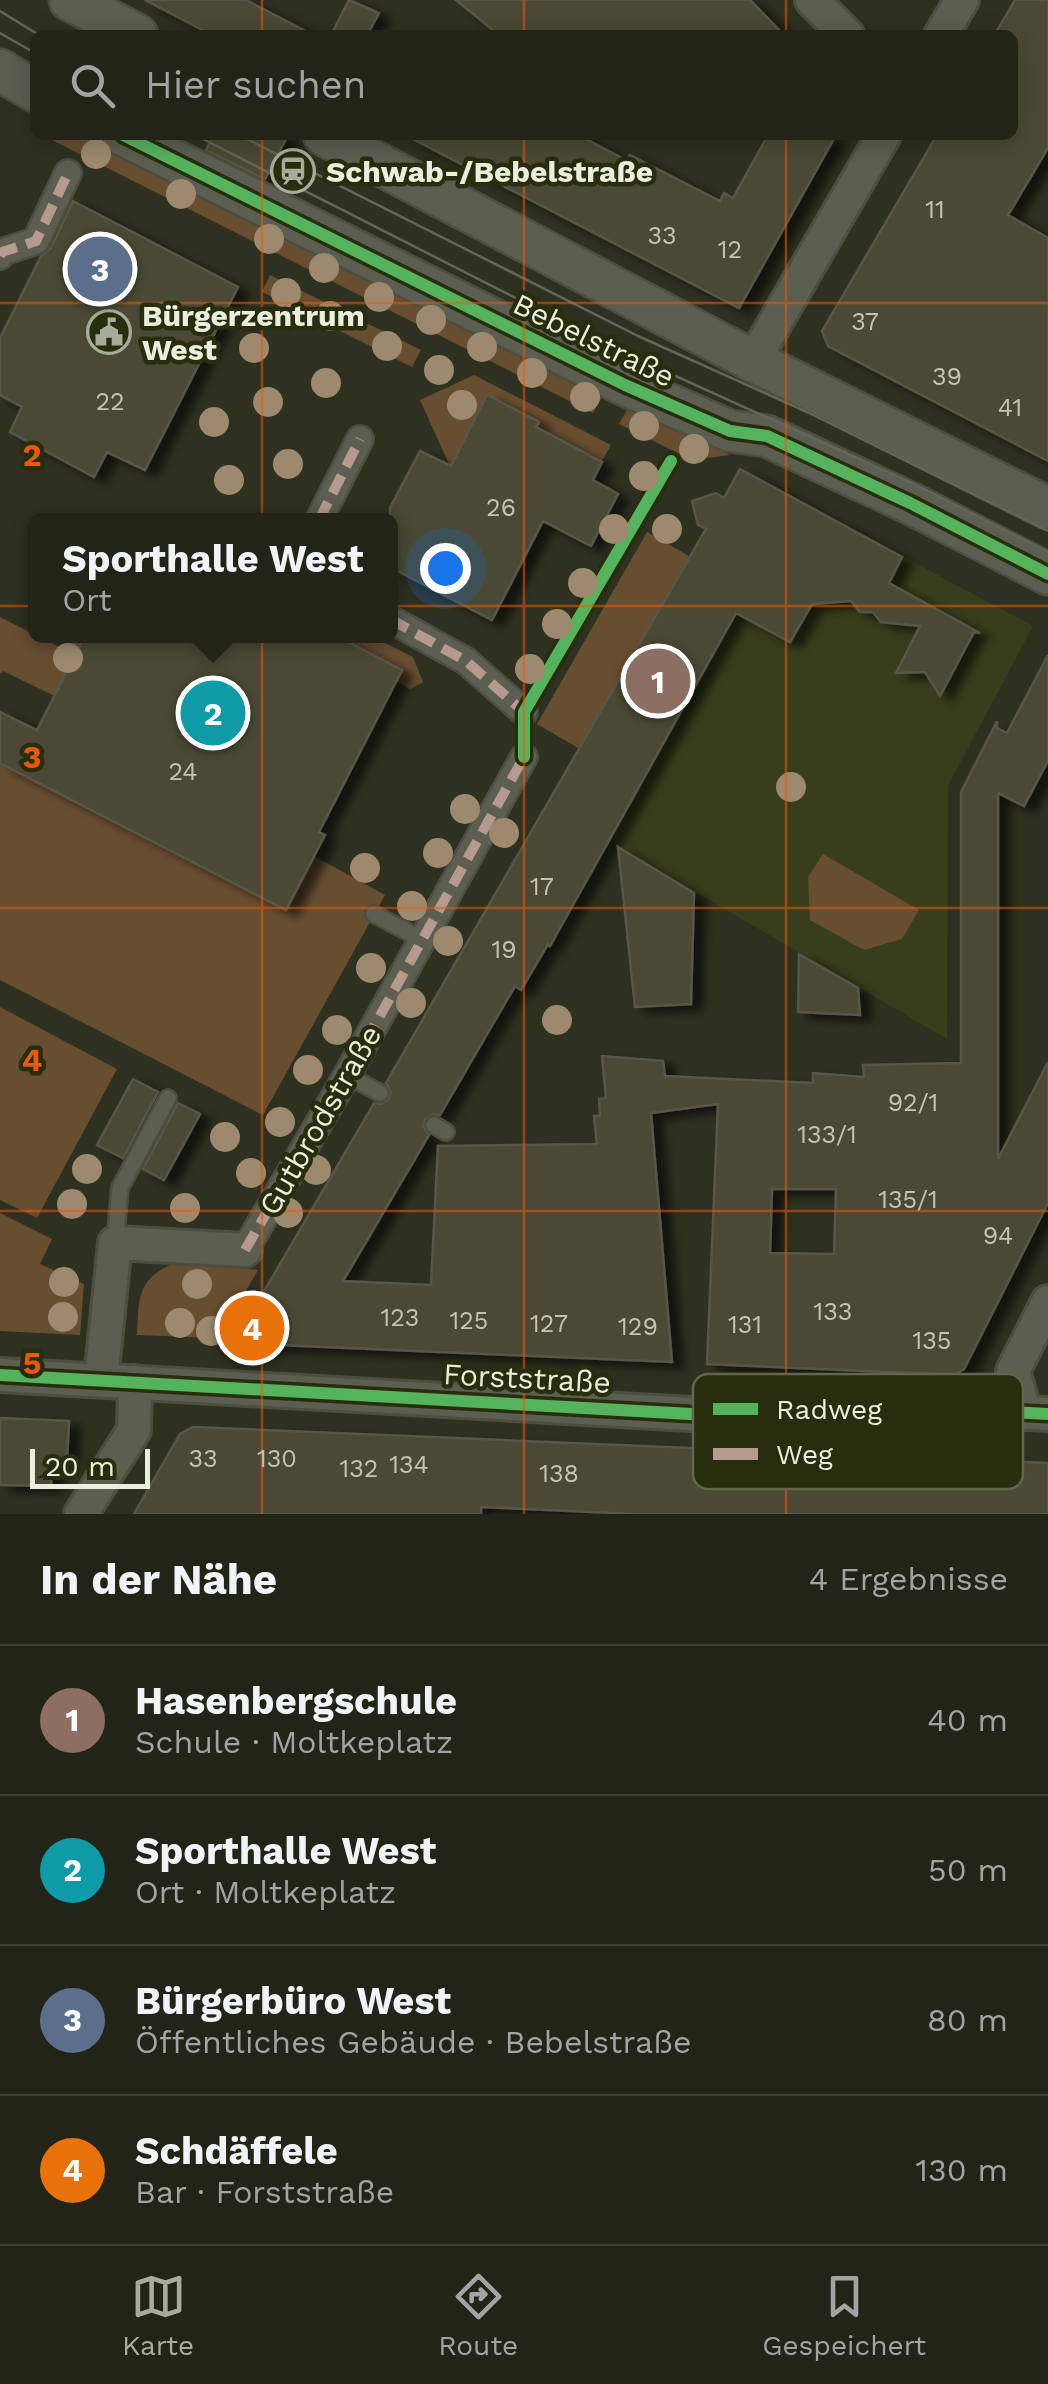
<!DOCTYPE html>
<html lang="de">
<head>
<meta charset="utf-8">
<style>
  body { margin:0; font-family:"Work Sans",sans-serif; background:#2e3025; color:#f1f3f6 }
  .scale { position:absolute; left:30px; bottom:25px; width:120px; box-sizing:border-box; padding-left:10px; border:5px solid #eaeedc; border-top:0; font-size:28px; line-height:35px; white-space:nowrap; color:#eaeedc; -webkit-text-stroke:8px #282d0e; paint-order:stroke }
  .you { position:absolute; left:445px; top:568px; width:35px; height:35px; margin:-25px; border:8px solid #fff; border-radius:50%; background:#1a73e8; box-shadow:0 0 0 15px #1a73e833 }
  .badge { display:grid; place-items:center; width:65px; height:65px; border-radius:50%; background:#a8ac9a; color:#fff; font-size:32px; font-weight:700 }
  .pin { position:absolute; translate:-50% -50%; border:5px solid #fff; box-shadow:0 2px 10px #0006 }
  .popup { position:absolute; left:28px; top:513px; width:370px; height:130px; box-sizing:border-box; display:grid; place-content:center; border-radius:15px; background:#222418; filter:drop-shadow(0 2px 8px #0005); font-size:32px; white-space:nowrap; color:#a2a4a2 }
  .popup b { font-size:38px; color:#f1f3f6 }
  .popup::after { content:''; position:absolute; left:50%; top:100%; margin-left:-20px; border:20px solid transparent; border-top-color:#222418 }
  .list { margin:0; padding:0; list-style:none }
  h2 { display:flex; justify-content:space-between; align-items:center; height:130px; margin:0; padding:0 40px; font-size:42px }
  h2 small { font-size:32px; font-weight:400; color:#a2a4a2 }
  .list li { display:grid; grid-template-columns:65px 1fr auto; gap:30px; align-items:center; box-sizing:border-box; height:150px; padding:0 40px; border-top:2px solid #3f4137 }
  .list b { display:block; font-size:38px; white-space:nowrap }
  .list p { margin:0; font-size:32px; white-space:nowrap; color:#a2a4a2 }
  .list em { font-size:32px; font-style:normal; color:#a2a4a2 }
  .icon { flex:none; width:55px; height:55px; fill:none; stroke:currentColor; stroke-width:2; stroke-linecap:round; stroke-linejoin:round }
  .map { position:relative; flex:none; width:1048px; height:1514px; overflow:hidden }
  .search { position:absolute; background:#222418; box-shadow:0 5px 25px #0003; left:30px; right:30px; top:30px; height:110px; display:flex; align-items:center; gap:25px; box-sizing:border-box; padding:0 35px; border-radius:15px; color:#a2a4a2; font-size:38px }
  .sheet { height:730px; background:#222418 }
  nav { display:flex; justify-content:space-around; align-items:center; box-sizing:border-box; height:140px; border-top:2px solid #3f4137; background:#222418; font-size:28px; color:#a2a4a2 }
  nav a { display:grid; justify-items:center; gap:5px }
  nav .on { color:#a8ac9a }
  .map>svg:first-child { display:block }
</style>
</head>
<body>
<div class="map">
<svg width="1048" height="1514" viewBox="0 0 1048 1514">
  <defs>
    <filter id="shadow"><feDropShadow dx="11" dy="6" stdDeviation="5" flood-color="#0009"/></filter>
  </defs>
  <rect width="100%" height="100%" fill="#2e3020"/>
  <!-- built -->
  <path fill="#383e1b" d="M 740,469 L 1033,626 L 948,786 L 947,1039 L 547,805 Z"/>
  <!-- green -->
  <path fill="#684e31" d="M 52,135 L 89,135 L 603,395 L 593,413 L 50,139 Z
    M 270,275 L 421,350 L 412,367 L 262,292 Z
    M 474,375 L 611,445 L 602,461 L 536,427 L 539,422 L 488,395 L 464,473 L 449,464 L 420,400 Z
    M 630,405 L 730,455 L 692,460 L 619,424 Z
    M 647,532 L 689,556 L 580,749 L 537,724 Z
    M 0,617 L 63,649 L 70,636 L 106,636 L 71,704 L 3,671 L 0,674 Z
    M 336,636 L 371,636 L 413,657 L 423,682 L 410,689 L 396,681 L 401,670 Z
    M 0,763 L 286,909 L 314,856 L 385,895 L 263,1115 L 0,980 Z
    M 823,854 L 919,910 L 902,939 L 864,950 L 810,920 L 808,877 Z
    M 0,1007 L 117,1069 L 37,1218 L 0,1200 Z
    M 0,1213 L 52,1239 L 40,1264 L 84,1284 L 80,1335 L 0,1331 Z
    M 179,1261 L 258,1270 L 219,1338 L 137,1335 C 139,1294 137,1278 179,1261 Z"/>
  <!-- building -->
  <path fill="#494835" stroke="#575648" stroke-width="2.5" fill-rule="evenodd" filter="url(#shadow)" d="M 145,0 L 246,0 L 313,35 L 212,35 Z
    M 349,0 L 379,13 L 367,35 L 331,35 Z
    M 456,0 L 750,0 L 784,35 L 499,35 Z
    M 1015,0 L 1048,0 L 1048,148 L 1008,215 L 1048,238 L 1048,461 L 828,346 L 822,331 L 937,135 L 1013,135 L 1013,35 L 995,34 Z
    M 214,135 L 288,135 L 265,179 L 206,150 Z
    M 405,135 L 578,135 L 626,160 L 630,155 L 720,201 L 724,193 L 733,198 L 768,135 L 836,135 L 739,308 Z
    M 73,201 L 238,287 L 145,470 L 107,452 L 94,477 L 10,432 L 22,407 L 0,395 L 0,338 L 41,256 L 51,248 Z
    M 487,395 L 539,422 L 536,427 L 602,462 L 593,480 L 618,494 L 591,546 L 543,521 L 492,620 L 390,567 L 390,508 L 420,451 L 451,466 Z
    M 740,469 L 902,557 L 889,583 L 980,633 L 974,632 L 940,696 L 925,672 L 896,673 L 920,626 L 881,622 L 873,612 L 860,612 L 851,601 L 812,604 L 790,642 L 736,613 L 550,946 L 548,944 L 521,990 L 515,986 L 440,1115 L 433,1114 L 425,1119 L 423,1126 L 429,1135 L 343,1281 L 431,1285 L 438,1146 L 597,1144 L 594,1116 L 600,1116 L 599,1099 L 606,1098 L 602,1056 L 663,1061 L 665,1076 L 813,1083 L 813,1073 L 864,1077 L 863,1065 L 961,1063 L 961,792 L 997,721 L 997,728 L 1007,733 L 1048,655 L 1048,761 L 1024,806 L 998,793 L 998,1159 L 1048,1062 L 1048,1203 L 964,1369 L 954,1375 L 707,1364 L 718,1104 L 651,1113 L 672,1362 L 256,1344 L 247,1323 L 249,1317 L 374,1103 L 381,1104 L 389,1099 L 391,1092 L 386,1083 L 706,529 L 698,525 L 692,501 L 716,493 L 724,498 ZM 772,1189 L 836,1189 L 834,1254 L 770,1253 Z
    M 85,636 L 336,636 L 402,670 L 319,832 L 325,835 L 286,910 L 0,763 L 0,712 L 37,730 Z
    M 618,847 L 694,893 L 691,1004 L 635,1007 Z
    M 799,954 L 858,988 L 860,1015 L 798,1012 Z
    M 133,1079 L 158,1092 L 123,1158 L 97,1145 Z
    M 178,1103 L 200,1114 L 164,1180 L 143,1169 Z
    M 0,1418 L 69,1421 L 67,1462 L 52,1461 L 51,1486 L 0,1485 Z
    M 193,1427 L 1048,1463 L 1048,1514 L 635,1514 L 481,1507 L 481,1514 L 134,1514 L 180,1434 Z"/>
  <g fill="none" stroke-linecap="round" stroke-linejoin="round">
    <!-- service casing -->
    <g stroke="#4c4e40" stroke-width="20">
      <path id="service" d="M 374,914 L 423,940
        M 347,1075 L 380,1093
        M 434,1125 L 446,1132
        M 115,1243 L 120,1188 L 168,1098"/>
    </g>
    <!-- pedestrian casing -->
    <g stroke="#4c4e40" stroke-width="30">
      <path id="pedestrian" d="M 0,256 L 2,252 L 36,241 L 68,173
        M 319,520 L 360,439
        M 390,619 L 466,661 L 524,712
        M 245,1250 L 347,1075 L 524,757"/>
    </g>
    <!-- minor casing -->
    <g stroke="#4c4e40" stroke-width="38">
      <path id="minor" d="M 812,0 L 847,35
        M 941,35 L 962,0
        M 753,361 L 884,135
        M 0,1375 L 939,1428 L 978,1410 L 1048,1414
        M 101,1380 L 115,1243 L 245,1250
        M 1025,1413 L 1013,1371 L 1048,1302
        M 81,1514 L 134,1430 L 135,1382"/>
    </g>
    <!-- tertiary casing -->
    <g stroke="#4c4e40" stroke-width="45">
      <path id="tertiary" d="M 70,0 L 137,35
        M 0,70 L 35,91
        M 123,135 L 625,385 L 730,431 L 767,436 L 910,503 L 1048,574
        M 324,135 L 753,361 L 1048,508"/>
    </g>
    <!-- service -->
    <use href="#service" stroke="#5b5e51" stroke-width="15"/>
    <!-- pedestrian -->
    <use href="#pedestrian" stroke="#5b5e51" stroke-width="25"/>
    <!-- minor -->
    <use href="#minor" stroke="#5b5e51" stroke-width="32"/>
    <!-- tertiary -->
    <use href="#tertiary" stroke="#5b5e51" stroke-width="40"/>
    <!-- tram -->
    <path stroke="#626559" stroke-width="2.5" d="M 0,11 L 39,35
      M 0,33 L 35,53
      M 195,135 L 616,349 L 914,484 L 1048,552
      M 239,135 L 638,336 L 807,412 L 1048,531"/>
    <!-- quiet -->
    <path stroke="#b69a8f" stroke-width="10" stroke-dasharray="20 10" stroke-linecap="butt" d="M 0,256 L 2,252 L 36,241 L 68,173
      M 319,520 L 360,439
      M 390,619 L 466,661 L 524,712
      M 245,1250 L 347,1075 L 524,757"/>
    <!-- cycleway casing -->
    <g stroke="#282d0e" stroke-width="19">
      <path id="cycleway" d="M 123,135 L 625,385 L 730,431 L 767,436 L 910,503 L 1048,574
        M 524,757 L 524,712 L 671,461
        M 0,1375 L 939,1428 L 978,1410 L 1048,1414"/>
    </g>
    <!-- cycleway -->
    <use href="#cycleway" stroke="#56b35d" stroke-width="12"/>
  </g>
  <!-- trees -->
  <g fill="#9d8a6e">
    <circle cx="96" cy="154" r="15"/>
    <circle cx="181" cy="194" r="15"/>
    <circle cx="269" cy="239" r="15"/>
    <circle cx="324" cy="268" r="15"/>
    <circle cx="286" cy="293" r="15"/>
    <circle cx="379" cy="297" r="15"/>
    <circle cx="330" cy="316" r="15"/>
    <circle cx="431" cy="320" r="15"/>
    <circle cx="387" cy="346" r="15"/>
    <circle cx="482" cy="347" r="15"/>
    <circle cx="254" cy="348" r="15"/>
    <circle cx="439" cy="370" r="15"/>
    <circle cx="532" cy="373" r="15"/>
    <circle cx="326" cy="383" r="15"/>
    <circle cx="585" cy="397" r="15"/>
    <circle cx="268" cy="402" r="15"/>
    <circle cx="462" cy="405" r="15"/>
    <circle cx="214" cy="422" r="15"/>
    <circle cx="644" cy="426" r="15"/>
    <circle cx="694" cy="449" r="15"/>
    <circle cx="288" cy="464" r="15"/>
    <circle cx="644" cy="476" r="15"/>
    <circle cx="229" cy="480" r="15"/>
    <circle cx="614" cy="529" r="15"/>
    <circle cx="667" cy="529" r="15"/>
    <circle cx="583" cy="583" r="15"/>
    <circle cx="557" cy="624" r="15"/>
    <circle cx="68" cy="658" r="15"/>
    <circle cx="530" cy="669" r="15"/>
    <circle cx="791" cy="787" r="15"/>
    <circle cx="465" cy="809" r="15"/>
    <circle cx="504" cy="833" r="15"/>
    <circle cx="438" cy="853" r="15"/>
    <circle cx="365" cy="868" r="15"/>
    <circle cx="412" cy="906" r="15"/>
    <circle cx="448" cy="941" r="15"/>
    <circle cx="371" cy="968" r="15"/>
    <circle cx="411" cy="1003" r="15"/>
    <circle cx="557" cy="1020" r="15"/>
    <circle cx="337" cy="1030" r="15"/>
    <circle cx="308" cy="1070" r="15"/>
    <circle cx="280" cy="1122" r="15"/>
    <circle cx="225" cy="1137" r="15"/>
    <circle cx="87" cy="1169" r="15"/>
    <circle cx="316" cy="1170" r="15"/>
    <circle cx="251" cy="1173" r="15"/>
    <circle cx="72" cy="1204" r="15"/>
    <circle cx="185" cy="1208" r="15"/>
    <circle cx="288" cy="1213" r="15"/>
    <circle cx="64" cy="1282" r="15"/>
    <circle cx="197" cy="1284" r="15"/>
    <circle cx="63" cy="1317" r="15"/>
    <circle cx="180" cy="1323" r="15"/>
    <circle cx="211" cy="1331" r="15"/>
    <circle cx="708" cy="1390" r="15"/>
  </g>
  <!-- grid -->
  <path fill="none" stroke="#e8590c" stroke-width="2.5" stroke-opacity="0.55" d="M 262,0 L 262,35M 524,0 L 524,35M 786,0 L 786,35M 262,135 L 262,1514M 524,135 L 524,1514M 786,135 L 786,1514M 0,303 L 1048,303M 0,606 L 1048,606M 0,908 L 1048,908M 0,1211 L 1048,1211"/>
  <!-- icons -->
  <defs>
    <g id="station-ring" transform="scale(2.25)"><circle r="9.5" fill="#282d0e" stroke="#a8ac9a" stroke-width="1.5"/><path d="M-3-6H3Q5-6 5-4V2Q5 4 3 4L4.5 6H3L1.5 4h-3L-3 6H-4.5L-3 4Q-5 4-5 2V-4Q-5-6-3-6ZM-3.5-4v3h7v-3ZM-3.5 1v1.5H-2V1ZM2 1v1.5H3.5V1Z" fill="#a8ac9a"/></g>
    <g id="civic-ring" transform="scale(2.25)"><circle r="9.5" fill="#282d0e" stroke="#a8ac9a" stroke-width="1.5"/><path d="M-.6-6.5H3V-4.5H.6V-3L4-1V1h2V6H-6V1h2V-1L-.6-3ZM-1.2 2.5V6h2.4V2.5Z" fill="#a8ac9a"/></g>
  </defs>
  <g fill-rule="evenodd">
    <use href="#station-ring" x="293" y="171"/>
    <use href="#civic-ring" x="109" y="332"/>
  </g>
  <g text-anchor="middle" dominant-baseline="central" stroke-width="9" stroke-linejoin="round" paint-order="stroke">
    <!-- number labels -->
    <g font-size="25" fill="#c2c4b2">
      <text x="935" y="209">11</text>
      <text x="662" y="235">33</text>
      <text x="730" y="249">12</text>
      <text x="865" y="321">37</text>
      <text x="947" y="376">39</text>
      <text x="110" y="401">22</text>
      <text x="1010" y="407">41</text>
      <text x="501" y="507">26</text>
      <text x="183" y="771">24</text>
      <text x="542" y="886">17</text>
      <text x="504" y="949">19</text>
      <text x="913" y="1102">92/1</text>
      <text x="827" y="1134">133/1</text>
      <text x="908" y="1199">135/1</text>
      <text x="998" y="1235">94</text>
      <text x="833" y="1311">133</text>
      <text x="400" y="1317">123</text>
      <text x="469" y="1320">125</text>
      <text x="549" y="1323">127</text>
      <text x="745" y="1324">131</text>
      <text x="638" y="1326">129</text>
      <text x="932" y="1340">135</text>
      <text x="203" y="1458">33</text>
      <text x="277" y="1458">130</text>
      <text x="409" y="1464">134</text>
      <text x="359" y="1468">132</text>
      <text x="559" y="1473">138</text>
    </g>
    <!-- poi labels -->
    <g font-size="30" font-weight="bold" fill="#eaeedc" stroke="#282d0e" text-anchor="start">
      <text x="326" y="171">Schwab-/Bebelstraße</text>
      <text x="142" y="315">Bürgerzentrum<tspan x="142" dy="34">West</tspan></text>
    </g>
    <!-- street labels -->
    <g font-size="30" fill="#eaeedc" stroke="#282d0e">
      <text transform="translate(594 340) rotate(26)">Bebelstraße</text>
      <text transform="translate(320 1120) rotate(-60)">Gutbrodstraße</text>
      <text transform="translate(527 1378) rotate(3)">Forststraße</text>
    </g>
  </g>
  <!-- legend -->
  <rect x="693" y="1374" width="330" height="115" rx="15" fill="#282d0e" stroke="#62674c" stroke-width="2.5"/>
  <rect x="713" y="1403" width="45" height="12" fill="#56b35d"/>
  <rect x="713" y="1448" width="45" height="12" fill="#b69a8f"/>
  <g font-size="28" fill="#eaeedc">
    <text x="776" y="1419">Radweg</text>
    <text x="776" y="1464">Weg</text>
  </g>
  <g font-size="32" text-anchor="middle" font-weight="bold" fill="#e8590c" stroke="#282d0e" stroke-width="9" stroke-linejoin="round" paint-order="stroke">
    <text x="32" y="466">2</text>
    <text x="32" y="768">3</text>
    <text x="32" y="1071">4</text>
    <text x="32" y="1374">5</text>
  </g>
</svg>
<div class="scale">20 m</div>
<div class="you"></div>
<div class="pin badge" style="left:658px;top:681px;background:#8d6e63">1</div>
<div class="pin badge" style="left:213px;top:713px;background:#0f9aa8">2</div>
<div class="popup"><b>Sporthalle West</b>Ort</div>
<div class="pin badge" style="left:100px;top:269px;background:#5c6f8a">3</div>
<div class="pin badge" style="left:252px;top:1328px;background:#e8710a">4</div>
<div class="search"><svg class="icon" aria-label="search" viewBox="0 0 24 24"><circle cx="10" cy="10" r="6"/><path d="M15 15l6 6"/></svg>Hier suchen</div>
</div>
<section class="sheet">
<h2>In der Nähe<small>4 Ergebnisse</small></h2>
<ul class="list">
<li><span class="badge" style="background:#8d6e63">1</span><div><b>Hasenbergschule</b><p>Schule · Moltkeplatz</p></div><em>40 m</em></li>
<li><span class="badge" style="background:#0f9aa8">2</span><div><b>Sporthalle West</b><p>Ort · Moltkeplatz</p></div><em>50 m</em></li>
<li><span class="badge" style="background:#5c6f8a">3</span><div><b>Bürgerbüro West</b><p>Öffentliches Gebäude · Bebelstraße</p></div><em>80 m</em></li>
<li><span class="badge" style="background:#e8710a">4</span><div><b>Schdäffele</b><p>Bar · Forststraße</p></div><em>130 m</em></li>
</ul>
</section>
<nav>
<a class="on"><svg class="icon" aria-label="map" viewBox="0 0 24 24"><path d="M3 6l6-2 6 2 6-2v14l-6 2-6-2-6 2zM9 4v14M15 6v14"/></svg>Karte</a>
<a><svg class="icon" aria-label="directions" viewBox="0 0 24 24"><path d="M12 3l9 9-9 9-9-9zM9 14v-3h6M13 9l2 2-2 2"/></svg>Route</a>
<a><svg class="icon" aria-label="saved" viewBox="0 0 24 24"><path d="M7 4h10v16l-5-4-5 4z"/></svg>Gespeichert</a>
</nav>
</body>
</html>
